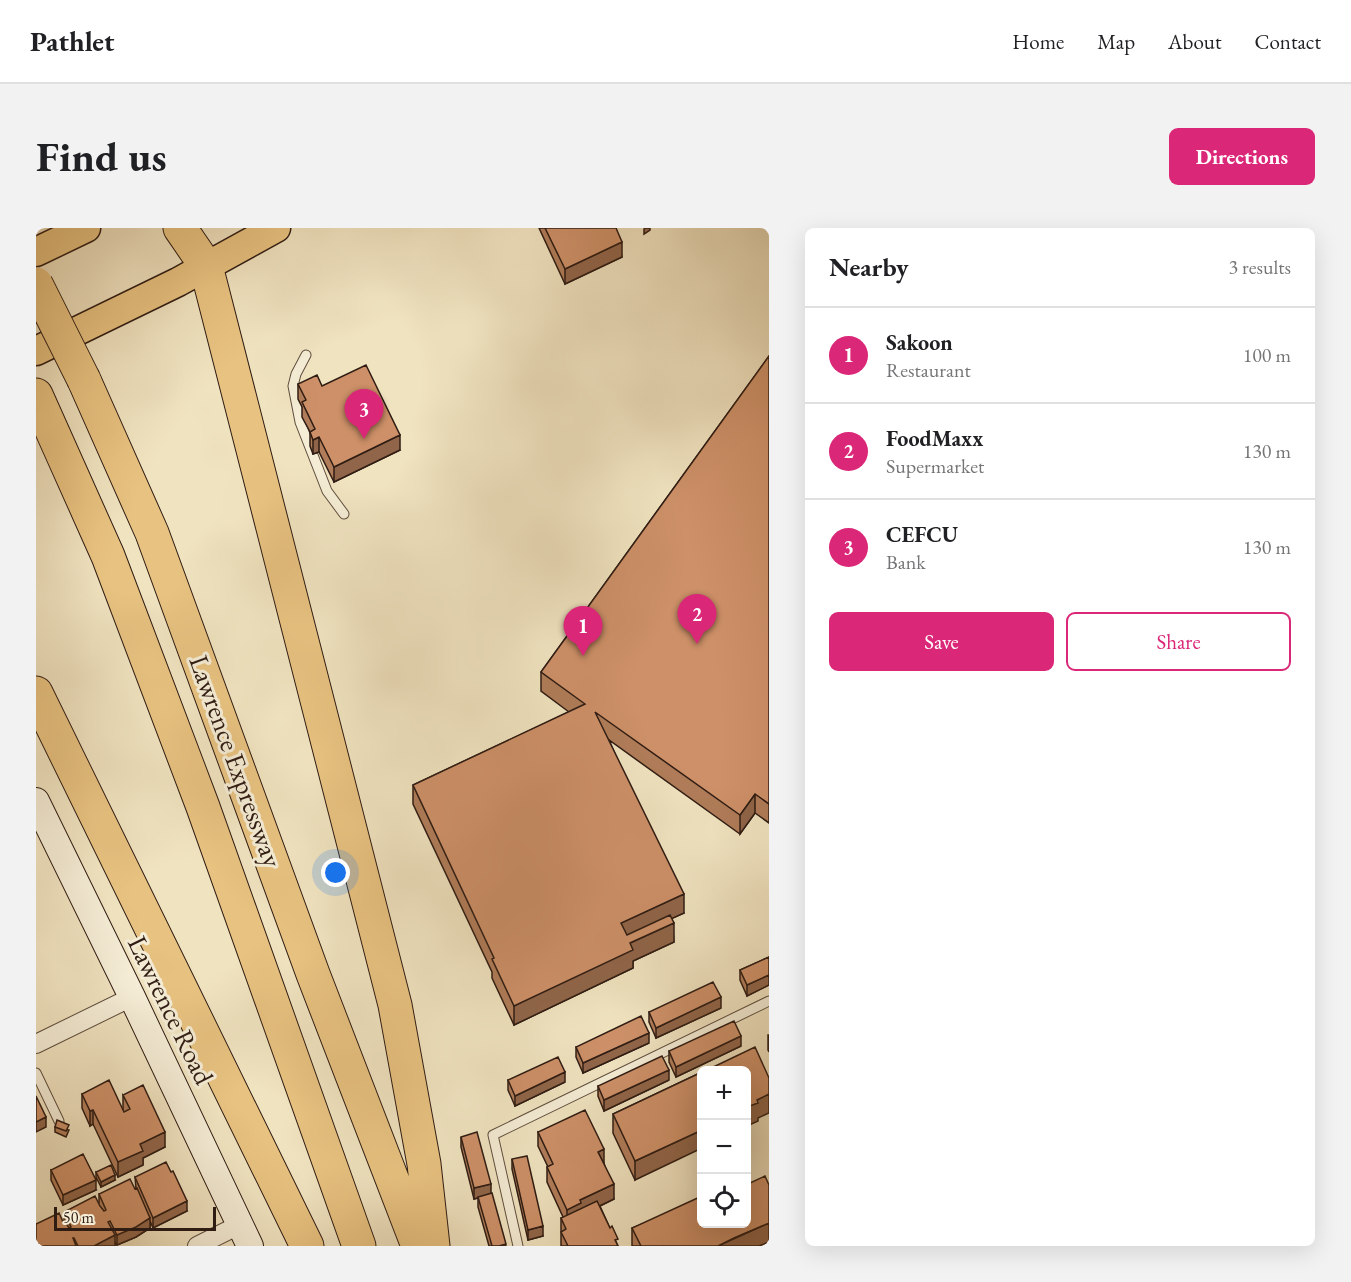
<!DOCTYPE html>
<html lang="en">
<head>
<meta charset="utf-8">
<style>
  body { margin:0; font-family:"EB Garamond",serif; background:#f2f2f2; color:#202124 }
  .controls { position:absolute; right:18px; bottom:18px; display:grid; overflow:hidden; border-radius:9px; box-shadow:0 6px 24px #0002 }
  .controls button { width:54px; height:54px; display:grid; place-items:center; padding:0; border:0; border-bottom:2px solid #e0e0e0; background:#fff; color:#202124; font:30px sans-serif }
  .scale { position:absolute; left:18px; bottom:15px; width:162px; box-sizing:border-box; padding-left:6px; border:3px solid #2f1c13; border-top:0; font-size:16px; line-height:21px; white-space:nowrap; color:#2f1c13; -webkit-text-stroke:4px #f5edd6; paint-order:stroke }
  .you { position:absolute; left:300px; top:645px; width:21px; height:21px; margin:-15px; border:4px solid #fff; border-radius:50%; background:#1a73e8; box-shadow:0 0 0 9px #1a73e833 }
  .badge { display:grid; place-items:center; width:39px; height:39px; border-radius:50%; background:#db2777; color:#fff; font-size:20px; font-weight:700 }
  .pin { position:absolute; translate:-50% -50px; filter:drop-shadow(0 2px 3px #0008) }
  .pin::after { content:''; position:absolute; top:32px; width:21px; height:18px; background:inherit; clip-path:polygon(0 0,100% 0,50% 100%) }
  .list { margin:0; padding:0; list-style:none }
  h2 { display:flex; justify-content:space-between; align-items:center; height:78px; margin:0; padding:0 24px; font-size:26px }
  h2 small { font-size:20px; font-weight:400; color:#757577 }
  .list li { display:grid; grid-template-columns:39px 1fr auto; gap:18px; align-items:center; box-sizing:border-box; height:96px; padding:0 24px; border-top:2px solid #e0e0e0 }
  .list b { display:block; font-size:22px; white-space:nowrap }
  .list p { margin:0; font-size:20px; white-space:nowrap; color:#757577 }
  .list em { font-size:20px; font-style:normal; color:#757577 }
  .actions { display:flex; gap:12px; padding:18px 24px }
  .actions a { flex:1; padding:14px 0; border:2px solid #db2777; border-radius:9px; text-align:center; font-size:21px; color:#db2777 }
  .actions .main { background:#db2777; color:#fff }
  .icon { flex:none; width:33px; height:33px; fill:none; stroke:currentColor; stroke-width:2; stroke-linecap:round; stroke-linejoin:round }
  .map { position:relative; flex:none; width:733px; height:1018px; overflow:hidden; border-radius:9px }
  header { display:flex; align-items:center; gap:36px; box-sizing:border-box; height:84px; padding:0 30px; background:#fff; border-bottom:2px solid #e0e0e0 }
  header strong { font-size:28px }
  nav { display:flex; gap:33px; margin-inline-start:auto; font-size:21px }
  .intro { display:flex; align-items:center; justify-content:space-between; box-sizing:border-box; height:144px; padding:0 36px }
  h1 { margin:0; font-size:42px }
  .button { padding:15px 27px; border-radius:9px; background:#db2777; color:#fff; font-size:21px; font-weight:700 }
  main { display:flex; gap:36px; padding:0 36px }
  aside { flex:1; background:#fff; border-radius:9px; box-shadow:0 6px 24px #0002 }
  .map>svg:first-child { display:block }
</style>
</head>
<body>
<header>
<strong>Pathlet</strong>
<nav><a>Home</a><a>Map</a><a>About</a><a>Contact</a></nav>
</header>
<div class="intro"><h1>Find us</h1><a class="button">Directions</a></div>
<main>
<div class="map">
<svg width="733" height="1018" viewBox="0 0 733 1018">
  <rect width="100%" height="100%" fill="#f0e3c0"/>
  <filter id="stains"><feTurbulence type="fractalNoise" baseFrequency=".00333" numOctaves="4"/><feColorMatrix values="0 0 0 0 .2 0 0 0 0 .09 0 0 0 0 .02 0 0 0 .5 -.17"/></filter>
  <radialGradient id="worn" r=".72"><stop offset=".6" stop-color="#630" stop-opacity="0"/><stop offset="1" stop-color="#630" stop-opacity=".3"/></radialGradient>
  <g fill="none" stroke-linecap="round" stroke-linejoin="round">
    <!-- lane casing -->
    <g stroke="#5f4e3e" stroke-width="11">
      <path id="lane" d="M 270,127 L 260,146 L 257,158 L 264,194 L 291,263 L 308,286
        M 0,845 L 23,893
        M 482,1018 L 457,907 L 733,773"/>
    </g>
    <!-- street casing -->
    <g stroke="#5f4e3e" stroke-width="20">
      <path id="street" d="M 0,816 L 96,769
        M 161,1018 L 203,997"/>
    </g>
    <!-- secondary casing -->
    <g stroke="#2f1c13" stroke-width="28">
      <path id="secondary" d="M 0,573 L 96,769 L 214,1018"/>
    </g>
    <!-- primary casing -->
    <g stroke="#2f1c13" stroke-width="31">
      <path id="primary" d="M 0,24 L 50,0
        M 0,123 L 142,54 L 240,0"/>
    </g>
    <!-- highway casing -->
    <g stroke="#2f1c13" stroke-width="35">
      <path id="highway" d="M 144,0 L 170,38 L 359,777 L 388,936 L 397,1018
        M 48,152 L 116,305 L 277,746 L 382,1018
        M 0,167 L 72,328 L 167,579 L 323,1018
        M 0,465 L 271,1018"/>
    </g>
    <!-- lane -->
    <use href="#lane" stroke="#f5edd6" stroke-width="9"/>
    <!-- street -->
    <use href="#street" stroke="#f5edd6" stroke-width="18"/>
    <!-- secondary -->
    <use href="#secondary" stroke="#f5edd6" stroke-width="26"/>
    <!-- primary -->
    <use href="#primary" stroke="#e8c280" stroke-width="28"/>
    <!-- highway -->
    <use href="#highway" stroke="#e8c280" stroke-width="33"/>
    <!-- highway-bridge casing -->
    <g stroke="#2f1c13" stroke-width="35" stroke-linecap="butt">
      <path id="highway-bridge" d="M 0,56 L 48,152"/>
    </g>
    <!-- highway-bridge -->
    <use href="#highway-bridge" stroke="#e8c280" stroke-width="33"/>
  </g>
  <!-- wall -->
  <path fill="#b07c59" stroke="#2f1c13" stroke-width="1.5" d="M 503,0 L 580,0 L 586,29 L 529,56 Z
    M 733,128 L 733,595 L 719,585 L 704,606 L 573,512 L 648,685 L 636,690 L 638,714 L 597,733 L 597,740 L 478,797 L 456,750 L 456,744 L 377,576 L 377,557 L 533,484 L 505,463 L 505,444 Z
    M 262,156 L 286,158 L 364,222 L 298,254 L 283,224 L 277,226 L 274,218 L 274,204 L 266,189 L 266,179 L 262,171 Z
    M 733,729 L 733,757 L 711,768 L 704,752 L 704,742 Z
    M 685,780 L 620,810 L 613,794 L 613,784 Z
    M 732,807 L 733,807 L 733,824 L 732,822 Z
    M 613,815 L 547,845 L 540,829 L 540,819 Z
    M 705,818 L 640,849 L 633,834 L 633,823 Z
    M 666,844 L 599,952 L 577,905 L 577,886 Z
    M 472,852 L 529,854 L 479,878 L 472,862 Z
    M 633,852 L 568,883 L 562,868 L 562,858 Z
    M 46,866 L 87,882 L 87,867 L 129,919 L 107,930 L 107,937 L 82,949 L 57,896 L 54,898 L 46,880 Z
    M 19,899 L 33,902 L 30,909 L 19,904 Z
    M 502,904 L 568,935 L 578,971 L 564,978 L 582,1018 L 525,1018 L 525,990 L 527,989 L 511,954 L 511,939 L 512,939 L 502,918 Z
    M 425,909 L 455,965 L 470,1018 L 453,1018 L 442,979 L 442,970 L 438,971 L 425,919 Z
    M 476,931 L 507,1008 L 492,1012 L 476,941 Z
    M 15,942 L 60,962 L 27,977 L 15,952 Z
    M 60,944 L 79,952 L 65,959 L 60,949 Z
    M 99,949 L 151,983 L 117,1000 L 114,993 L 114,1000 L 100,1009 L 81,1017 L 79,1014 L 79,1018 L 0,1018 L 28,994 L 28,984 L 63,975 L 63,966 L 100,961 Z
    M 712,956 L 733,957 L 733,1015 L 733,1014 L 723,1018 L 596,1018 L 596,1000 Z"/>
  <!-- shaded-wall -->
  <path fill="#906549" stroke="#2f1c13" stroke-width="1.5" d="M 609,0 L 614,0 L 614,2 L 608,6 L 608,1 Z
    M 586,14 L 586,29 L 529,56 L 529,41 Z
    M 364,207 L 364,222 L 298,254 L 298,239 Z
    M 283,209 L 283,224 L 277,226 L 277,212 Z
    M 719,566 L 719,585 L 704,606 L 704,587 Z
    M 648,666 L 648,685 L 585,714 L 585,695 Z
    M 638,695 L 638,714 L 597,733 L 597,740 L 478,797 L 478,778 L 594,715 Z
    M 733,747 L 733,757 L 711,768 L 711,757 Z
    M 685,769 L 685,780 L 620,810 L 620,800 Z
    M 613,805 L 613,815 L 547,845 L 547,835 Z
    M 705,808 L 705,818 L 640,849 L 640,839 Z
    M 633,842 L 633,852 L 568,883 L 568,872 Z
    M 529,844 L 529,854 L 479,878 L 479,868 Z
    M 733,866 L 733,885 L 722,890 L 722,893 L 711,898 L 711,879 L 721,872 Z
    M 57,882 L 57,896 L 54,898 L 54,883 Z
    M 10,889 L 10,899 L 0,904 L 0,894 Z
    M 666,902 L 666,920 L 599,952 L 599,933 Z
    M 129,904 L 129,919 L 107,930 L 107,937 L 82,949 L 82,934 L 104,916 Z
    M 568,921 L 568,936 L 562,924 Z
    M 79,947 L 79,952 L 65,959 L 65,954 Z
    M 60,952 L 60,962 L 27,977 L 27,967 Z
    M 455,956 L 455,966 L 438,971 L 438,960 Z
    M 578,956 L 578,971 L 545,987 L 531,997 L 531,982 L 544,972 Z
    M 151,973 L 151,983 L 117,1000 L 117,990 Z
    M 114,990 L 114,1000 L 100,1009 L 81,1017 L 81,1007 Z
    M 733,995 L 733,1014 L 723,1018 L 682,1018 Z
    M 507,998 L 507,1008 L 492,1012 L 492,1002 Z
    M 79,1007 L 79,1018 L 58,1018 Z"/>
  <!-- building -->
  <path fill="#cd9068" stroke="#2f1c13" stroke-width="1.5" d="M 509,0 L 580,0 L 586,14 L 529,41 Z
    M 733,128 L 733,576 L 719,566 L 704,587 L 559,484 L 648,666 L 585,695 L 591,707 L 634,687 L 638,695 L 594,715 L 597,722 L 478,778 L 456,731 L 458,730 L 377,557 L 549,476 L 505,444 Z
    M 330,137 L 364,207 L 298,239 L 283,209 L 277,212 L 274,204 L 279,201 L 266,174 L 270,172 L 262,156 L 281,147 L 286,158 Z
    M 733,729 L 733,747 L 711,757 L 704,742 Z
    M 677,754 L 685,769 L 620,800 L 613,784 Z
    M 605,788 L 613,805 L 547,835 L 540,819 Z
    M 698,793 L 705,808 L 640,839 L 633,823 Z
    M 719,819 L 733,850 L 733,866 L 721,872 L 722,875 L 711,879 L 711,843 L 669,843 Z
    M 626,828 L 633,842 L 568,872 L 562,858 Z
    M 522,829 L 529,844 L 479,868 L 472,852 Z
    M 666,844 L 666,902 L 599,933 L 577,886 Z
    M 73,852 L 88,884 L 94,881 L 87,867 L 107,857 L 129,904 L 104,916 L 107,923 L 82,934 L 57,882 L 54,883 L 46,866 Z
    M 0,868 L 10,889 L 0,894 Z
    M 549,882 L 568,921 L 562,924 L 578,956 L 544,972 L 545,975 L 531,982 L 511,939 L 517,936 L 502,904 Z
    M 21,892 L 33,897 L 30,903 L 19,899 Z
    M 441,904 L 455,956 L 438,960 L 425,909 Z
    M 47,926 L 60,952 L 27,967 L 15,942 Z
    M 491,928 L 507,998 L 492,1002 L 476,931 Z
    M 130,934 L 135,944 L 137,943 L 151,973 L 117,990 L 99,949 Z
    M 75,937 L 79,947 L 65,954 L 60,944 Z
    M 729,948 L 733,957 L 733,996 L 733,995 L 698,1010 L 682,1018 L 605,1018 L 596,1000 L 666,968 L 666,996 L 711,996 L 711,953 L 712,956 Z
    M 94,951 L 99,961 L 101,960 L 114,990 L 100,999 L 81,1007 L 74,993 L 72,994 L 79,1007 L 58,1018 L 42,1018 L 38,1010 L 37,1010 L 40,1018 L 0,1018 L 0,996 L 23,985 L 28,996 L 30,995 L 33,1000 L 35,999 L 28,984 L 59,968 L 64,978 L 68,983 L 70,982 L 63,966 Z
    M 456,965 L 470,1016 L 463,1018 L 456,1018 L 442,969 Z
    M 561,973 L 574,1000 L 576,998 L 582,1011 L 579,1012 L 582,1018 L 532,1018 L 525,1004 L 530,1001 L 525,990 Z"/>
  <g text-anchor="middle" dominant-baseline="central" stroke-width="6" stroke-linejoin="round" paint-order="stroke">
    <!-- street labels -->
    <g font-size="27" fill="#2f1c13" stroke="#f5edd6">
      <text transform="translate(200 533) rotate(70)">Lawrence Expressway</text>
      <text transform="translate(135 782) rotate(64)">Lawrence Road</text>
    </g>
  </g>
  <rect width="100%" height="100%" filter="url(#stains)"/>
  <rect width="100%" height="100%" fill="url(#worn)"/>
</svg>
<div class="controls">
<button>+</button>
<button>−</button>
<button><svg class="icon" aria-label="locate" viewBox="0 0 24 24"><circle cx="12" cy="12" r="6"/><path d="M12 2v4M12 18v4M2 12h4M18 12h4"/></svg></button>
</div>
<div class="scale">50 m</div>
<div class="you"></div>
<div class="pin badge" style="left:547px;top:428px">1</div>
<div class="pin badge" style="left:661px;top:416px">2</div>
<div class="pin badge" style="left:328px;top:211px">3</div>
</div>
<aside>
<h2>Nearby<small>3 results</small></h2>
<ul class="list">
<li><span class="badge">1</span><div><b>Sakoon</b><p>Restaurant</p></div><em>100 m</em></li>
<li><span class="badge">2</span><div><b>FoodMaxx</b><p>Supermarket</p></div><em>130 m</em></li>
<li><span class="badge">3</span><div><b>CEFCU</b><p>Bank</p></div><em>130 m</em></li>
</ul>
<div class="actions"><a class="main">Save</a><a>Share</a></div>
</aside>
</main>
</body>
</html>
